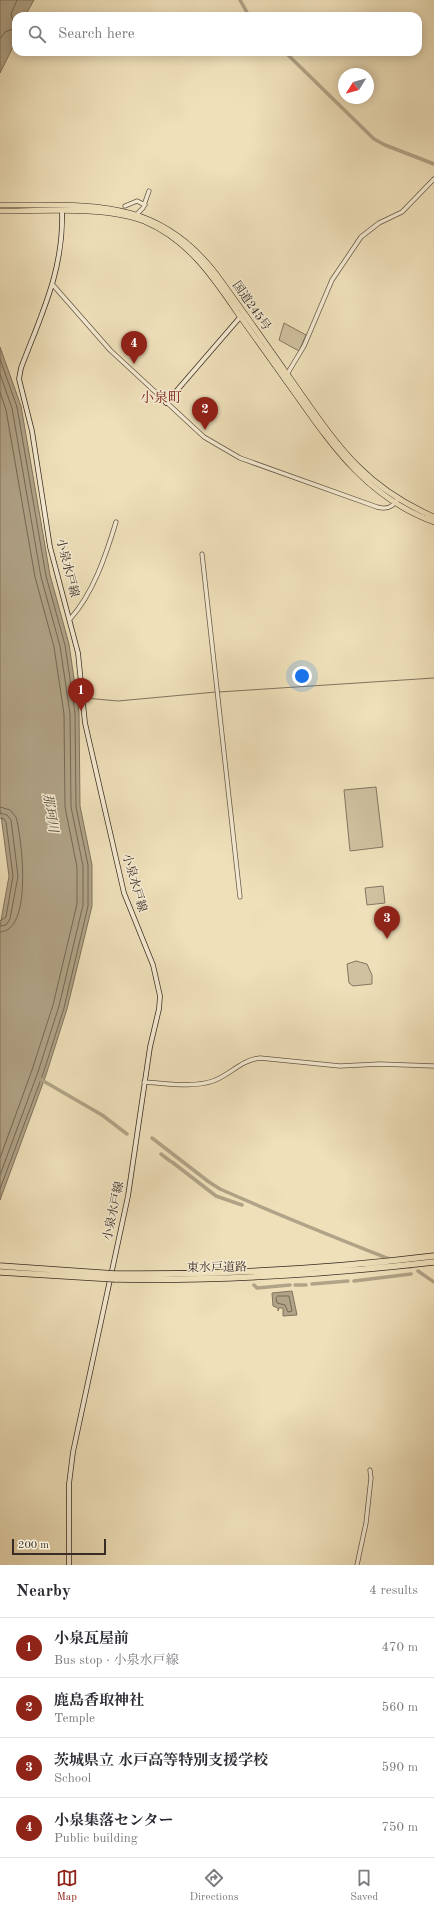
<!DOCTYPE html>
<html lang="en">
<head>
<meta charset="utf-8">
<style>
  body { margin:0; font-family:"Old Standard TT","Noto Serif JP",serif; background:#f2f2f3; color:#2b2b33 }
  .compass { position:absolute; left:338px; top:68px; width:36px; height:36px; border-radius:50%; background:#fff; box-shadow:0 2px 10px #0003; rotate:233deg }
  .scale { position:absolute; left:12px; bottom:10px; width:94px; box-sizing:border-box; padding-left:4px; border:2px solid #382c24; border-top:0; font-size:11px; line-height:14px; white-space:nowrap; color:#382c24; -webkit-text-stroke:3px #f5ebd2; paint-order:stroke }
  .you { position:absolute; left:302px; top:676px; width:14px; height:14px; margin:-10px; border:3px solid #fff; border-radius:50%; background:#1a73e8; box-shadow:0 0 0 6px #1a73e833 }
  .badge { display:grid; place-items:center; width:26px; height:26px; border-radius:50%; background:#8f2418; color:#fff; font-size:13px; font-weight:700 }
  .pin { position:absolute; translate:-50% -33px; filter:drop-shadow(0 1px 2px #0008) }
  .pin::after { content:''; position:absolute; top:21px; width:14px; height:12px; background:inherit; clip-path:polygon(0 0,100% 0,50% 100%) }
  .list { margin:0; padding:0; list-style:none }
  h2 { display:flex; justify-content:space-between; align-items:center; height:52px; margin:0; padding:0 16px; font-size:17px }
  h2 small { font-size:13px; font-weight:400; color:#7c7c81 }
  .list li { display:grid; grid-template-columns:26px 1fr auto; gap:12px; align-items:center; box-sizing:border-box; height:60px; padding:0 16px; border-top:1px solid #e1e1e2 }
  .list b { display:block; font-size:15px; white-space:nowrap }
  .list p { margin:0; font-size:13px; white-space:nowrap; color:#7c7c81 }
  .list em { font-size:13px; font-style:normal; color:#7c7c81 }
  .icon { flex:none; width:22px; height:22px; fill:none; stroke:currentColor; stroke-width:2; stroke-linecap:round; stroke-linejoin:round }
  .map { position:relative; flex:none; width:434px; height:1565px; overflow:hidden }
  .search { position:absolute; background:#fff; box-shadow:0 2px 10px #0003; left:12px; right:12px; top:12px; height:44px; display:flex; align-items:center; gap:10px; box-sizing:border-box; padding:0 14px; border-radius:12px; color:#7c7c81; font-size:15px }
  .sheet { height:292px; background:#fff }
  nav { display:flex; justify-content:space-around; align-items:center; box-sizing:border-box; height:56px; border-top:1px solid #e1e1e2; background:#fff; font-size:11px; color:#7c7c81 }
  nav a { display:grid; justify-items:center; gap:2px }
  nav .on { color:#8f2418 }
  .map>svg:first-child { display:block }
</style>
</head>
<body>
<div class="map">
<svg width="434" height="1565" viewBox="0 0 434 1565">
  <rect width="100%" height="100%" fill="#efe0ba"/>
  <filter id="stains"><feTurbulence type="fractalNoise" baseFrequency=".005" numOctaves="4"/><feColorMatrix values="0 0 0 0 .2 0 0 0 0 .09 0 0 0 0 .02 0 0 0 .5 -.17"/></filter>
  <radialGradient id="worn" r=".72"><stop offset=".6" stop-color="#630" stop-opacity="0"/><stop offset="1" stop-color="#630" stop-opacity=".3"/></radialGradient>
  <!-- green -->
  <path fill="#d0c1a0" stroke="#847662" d="M 284,323 L 306,335 L 299,351 L 279,340 Z
    M 376,787 L 383,847 L 350,851 L 344,790 Z
    M 383,886 L 385,903 L 367,905 L 365,888 Z
    M 356,961 L 367,964 L 372,975 L 372,984 L 353,986 L 349,983 L 347,964 Z"/>
  <!-- water -->
  <path fill="#b1a387" stroke="#81735f" d="M 0,0 L 34,0 L 25,16 L 16,16 L 16,41 L 0,73 Z
    M 0,347 L 21,406 L 50,575 L 69,644 L 79,713 L 80,806 L 92,865 L 92,906 L 67,1009 L 46,1075 L 0,1200 L 0,926 L 9,876 L 0,808 Z
    M 292,1291 L 297,1315 L 283,1316 L 283,1308 L 279,1308 L 278,1311 L 278,1308 L 273,1306 L 272,1293 Z"/>
  <g fill="none" stroke-linecap="round" stroke-linejoin="round">
    <!-- shore -->
    <path stroke="#746856" stroke-width="1" d="M 0,39 L 5,32 L 15,28 L 11,14 L 17,0
      M 0,359 L 17,407 L 46,576 L 65,645 L 75,713 L 76,807 L 88,865 L 88,906 L 64,1008 L 43,1074 L 0,1189
      M 0,374 L 12,408 L 41,577 L 60,646 L 70,714 L 71,807 L 83,866 L 83,905 L 59,1006 L 38,1072 L 0,1175
      M 0,392 L 6,410 L 35,577 L 54,647 L 64,714 L 65,807 L 77,867 L 77,904 L 53,1005 L 32,1070 L 0,1158
      M 0,807 L 10,810 L 16,817 C 22,839 33,931 0,932
      M 0,813 L 7,815 L 11,820 L 18,876 L 10,919 L 6,925 L 0,926
      M 0,818 L 4,819 L 6,822 L 13,876 L 6,917 L 0,921
      M 278,1296 L 289,1296 L 292,1311 L 288,1312 L 285,1305 L 277,1303 L 276,1298 Z"/>
    <!-- stream -->
    <path stroke="#81735f" stroke-width="1" d="M 219,692 L 434,678
      M 85,698 L 118,701 L 216,692"/>
    <!-- canal -->
    <path stroke="#b1a387" stroke-width="3.5" d="M 240,0 L 249,16
      M 285,52 L 374,139 L 385,145 L 434,164
      M 40,1079 L 102,1115 L 127,1134
      M 152,1138 L 209,1182 L 220,1189 C 283,1217 346,1242 410,1267
      M 161,1154 L 170,1161
      M 172,1162 L 216,1196 L 242,1205
      M 418,1271 L 434,1282
      M 354,1281 L 411,1274
      M 312,1284 L 348,1281
      M 254,1285 L 257,1288 L 290,1285
      M 295,1285 L 306,1285"/>
    <!-- tertiary casing -->
    <g stroke="#66594a" stroke-width="5">
      <path id="tertiary" d="M 125,206 L 137,201 L 145,205
        M 134,217 L 143,208 L 149,191
        M 53,285 L 110,350 L 204,437 L 240,458 L 377,507 C 387,510 393,507 398,499
        M 286,376 L 304,346 L 332,280 L 361,237 L 379,223 L 402,212 L 434,179
        M 202,554 L 240,897
        M 70,619 C 93,594 106,555 116,522
        M 144,1082 C 165,1083 193,1088 213,1081 C 230,1075 241,1060 260,1058 L 340,1066 L 380,1064 L 434,1066
        M 357,1565 L 366,1523 L 371,1478 L 370,1470"/>
    </g>
    <!-- secondary casing -->
    <g stroke="#382c24" stroke-width="5.5">
      <path id="secondary" d="M 62,211 C 64,270 41,315 21,368 L 19,379 L 32,431 L 50,547 L 78,653 L 85,723 L 124,893 L 153,965 L 160,996 L 159,1009 L 150,1047 L 128,1196 L 73,1452 L 69,1484 L 69,1565
        M 166,403 L 242,315"/>
    </g>
    <!-- trunk casing -->
    <g stroke="#382c24" stroke-width="6">
      <path id="trunk" d="M 0,205 C 89,206 156,196 216,274 C 242,310 267,345 292,381 C 336,443 361,485 434,517
        M 0,211 C 41,211 106,206 144,221 C 187,239 212,275 237,312 C 257,340 277,368 297,396 C 335,450 369,498 434,522"/>
    </g>
    <!-- motorway casing -->
    <g stroke="#382c24" stroke-width="7">
      <path id="motorway" d="M 115,1274 C 222,1275 328,1269 434,1256
        M 115,1279 C 222,1281 328,1274 434,1262"/>
    </g>
    <!-- tertiary -->
    <use href="#tertiary" stroke="#f5ebd2" stroke-width="3.5"/>
    <!-- secondary -->
    <use href="#secondary" stroke="#f5ebd2" stroke-width="4"/>
    <!-- trunk -->
    <use href="#trunk" stroke="#efe0ba" stroke-width="5"/>
    <!-- motorway -->
    <use href="#motorway" stroke="#efe0ba" stroke-width="5.5"/>
    <!-- motorway-bridge casing -->
    <g stroke="#382c24" stroke-width="7" stroke-linecap="butt">
      <path id="motorway-bridge" d="M 0,1266 L 115,1274
        M 0,1272 L 115,1279"/>
    </g>
    <!-- motorway-bridge -->
    <use href="#motorway-bridge" stroke="#efe0ba" stroke-width="5.5"/>
  </g>
  <g text-anchor="middle" dominant-baseline="central" stroke-width="3" stroke-linejoin="round" paint-order="stroke">
    <!-- street labels -->
    <g font-size="12" fill="#382c24" stroke="#f5ebd2">
      <text transform="translate(251 306) rotate(55)">国道245号</text>
      <text transform="translate(67 568) rotate(76)">小泉水戸線</text>
      <text transform="translate(134 883) rotate(74)">小泉水戸線</text>
      <text transform="translate(114 1211) rotate(-78)">小泉水戸線</text>
      <text transform="translate(217 1268) rotate(-1)">東水戸道路</text>
    </g>
    <!-- water labels -->
    <g font-size="13" font-style="italic" fill="#5c5042" stroke="#f5ebd2">
      <text transform="translate(50 813) rotate(81)">那珂川</text>
    </g>
    <!-- quarter labels -->
    <g font-size="14" fill="#7a1f14" stroke="#f5ebd2">
      <text x="161" y="398">小泉町</text>
    </g>
  </g>
  <rect width="100%" height="100%" filter="url(#stains)"/>
  <rect width="100%" height="100%" fill="url(#worn)"/>
</svg>
<svg class="compass" viewBox="-18 -18 36 36"><path d="M0-13l5 13h-10z" fill="#e53935"/><path d="M0 13l5-13h-10z" fill="#7c7c81"/></svg>
<div class="scale">200 m</div>
<div class="you"></div>
<div class="pin badge" style="left:81px;top:711px">1</div>
<div class="pin badge" style="left:205px;top:430px">2</div>
<div class="pin badge" style="left:387px;top:939px">3</div>
<div class="pin badge" style="left:134px;top:364px">4</div>
<div class="search"><svg class="icon" aria-label="search" viewBox="0 0 24 24"><circle cx="10" cy="10" r="6"/><path d="M15 15l6 6"/></svg>Search here</div>
</div>
<section class="sheet">
<h2>Nearby<small>4 results</small></h2>
<ul class="list">
<li><span class="badge">1</span><div><b>小泉瓦屋前</b><p>Bus stop · 小泉水戸線</p></div><em>470 m</em></li>
<li><span class="badge">2</span><div><b>鹿島香取神社</b><p>Temple</p></div><em>560 m</em></li>
<li><span class="badge">3</span><div><b>茨城県立 水戸高等特別支援学校</b><p>School</p></div><em>590 m</em></li>
<li><span class="badge">4</span><div><b>小泉集落センター</b><p>Public building</p></div><em>750 m</em></li>
</ul>
</section>
<nav>
<a class="on"><svg class="icon" aria-label="map" viewBox="0 0 24 24"><path d="M3 6l6-2 6 2 6-2v14l-6 2-6-2-6 2zM9 4v14M15 6v14"/></svg>Map</a>
<a><svg class="icon" aria-label="directions" viewBox="0 0 24 24"><path d="M12 3l9 9-9 9-9-9zM9 14v-3h6M13 9l2 2-2 2"/></svg>Directions</a>
<a><svg class="icon" aria-label="saved" viewBox="0 0 24 24"><path d="M7 4h10v16l-5-4-5 4z"/></svg>Saved</a>
</nav>
</body>
</html>
